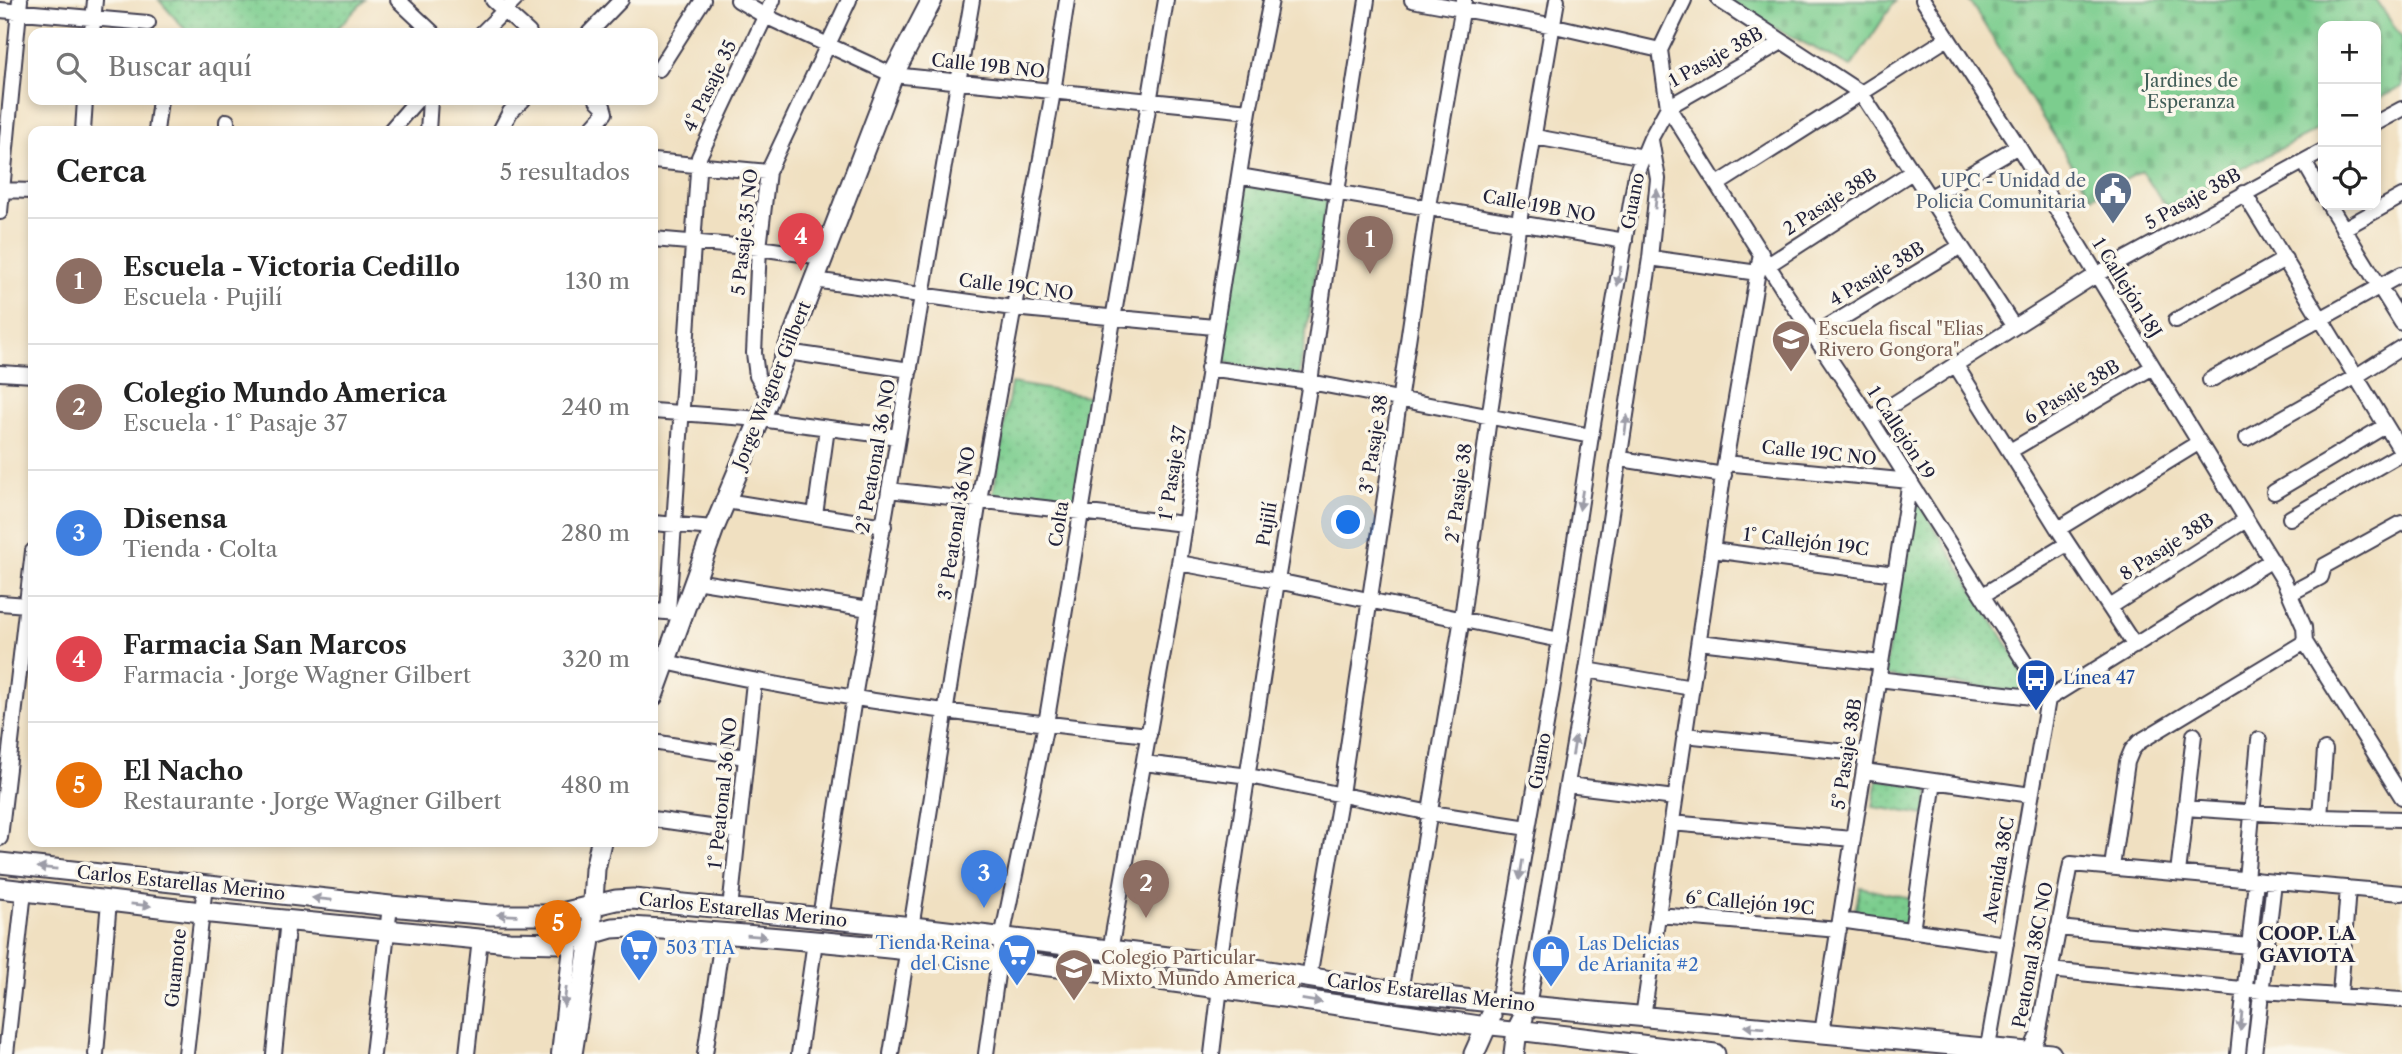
<!DOCTYPE html>
<html lang="es">
<head>
<meta charset="utf-8">
<style>
  body { margin:0; font-family:"Libre Caslon Text",serif; background:#f2f2f2; color:#222 }
  .controls { position:absolute; right:21px; top:21px; display:grid; overflow:hidden; border-radius:14px; box-shadow:0 4px 10px #0003 }
  .controls button { width:63px; height:63px; display:grid; place-items:center; padding:0; border:0; border-bottom:2px solid #e0e0e0; background:#fff; color:#222; font:35px sans-serif }
  .you { position:absolute; left:1349px; top:523px; width:24px; height:24px; margin:-18px; border:5px solid #fff; border-radius:50%; background:#1a73e8; box-shadow:0 0 0 10px #1a73e833 }
  .badge { display:grid; place-items:center; width:46px; height:46px; border-radius:50%; background:#d93025; color:#fff; font-size:23px; font-weight:700 }
  .pin { position:absolute; translate:-50% -58px; filter:drop-shadow(0 2px 4px #0008) }
  .pin::after { content:''; position:absolute; top:37px; width:24px; height:21px; background:inherit; clip-path:polygon(0 0,100% 0,50% 100%) }
  .list { margin:0; padding:0; list-style:none }
  h2 { display:flex; justify-content:space-between; align-items:center; height:91px; margin:0; padding:0 28px; font-size:30px }
  h2 small { font-size:23px; font-weight:400; color:#767676 }
  .list li { display:grid; grid-template-columns:46px 1fr auto; gap:21px; align-items:center; box-sizing:border-box; height:126px; padding:0 28px; border-top:2px solid #e0e0e0 }
  .list b { display:block; font-size:26px; white-space:nowrap }
  .list p { margin:0; font-size:23px; white-space:nowrap; color:#767676 }
  .list em { font-size:23px; font-style:normal; color:#767676 }
  .icon { flex:none; width:38px; height:38px; fill:none; stroke:currentColor; stroke-width:2; stroke-linecap:round; stroke-linejoin:round }
  .map { position:relative; flex:none; width:2402px; height:1054px; overflow:hidden }
  .search { position:absolute; background:#fff; box-shadow:0 4px 10px #0003; left:28px; top:28px; width:630px; height:77px; display:flex; align-items:center; gap:18px; box-sizing:border-box; padding:0 24px; border-radius:14px; color:#767676; font-size:26px }
  .panel { position:absolute; background:#fff; box-shadow:0 4px 10px #0003; left:28px; top:126px; width:630px; height:721px; border-radius:14px }
  .map>svg:first-child { display:block }
</style>
</head>
<body>
<div class="map">
<svg width="2402" height="1054" viewBox="0 0 2402 1054">
  <defs>
    <pattern id="cemetery-stones" width="16" height="16" patternUnits="userSpaceOnUse" patternTransform="scale(1.75)"><rect width="16" height="16" fill="#7bcd8e"/><path d="M2 7V4a2 2 0 0 1 4 0v3zM10 15v-3a2 2 0 0 1 4 0v3z" fill="#6ab07b"/></pattern>
    <pattern id="park-dots" width="8" height="8" patternUnits="userSpaceOnUse" patternTransform="scale(1.75)"><rect width="8" height="8" fill="#7bcd8e"/><path d="M2 2h.1M6 6h.1" fill="none" stroke="#6ab07b" stroke-width="1.8" stroke-linecap="round"/></pattern>
  </defs>
  <rect width="100%" height="100%" fill="#fbf7ec"/>
  <filter id="ink" filterUnits="userSpaceOnUse"><feTurbulence type="fractalNoise" baseFrequency=".0143" numOctaves="2"/><feDisplacementMap in="SourceGraphic" scale="14" xChannelSelector="R" yChannelSelector="G"/><feConvolveMatrix kernelMatrix="1 2 1 2 8 2 1 2 1" color-interpolation-filters="sRGB"/></filter>
  <filter id="wash" filterUnits="userSpaceOnUse"><feTurbulence type="fractalNoise" baseFrequency=".00686" numOctaves="4" result="noise"/><feDisplacementMap in="SourceGraphic" scale="28" xChannelSelector="R" yChannelSelector="G"/><feGaussianBlur stdDeviation="1.57" result="paint"/><feColorMatrix in="noise" values="0 0 0 0 0 0 0 0 0 0 0 0 0 0 0 0 0 1.4 0 .05"/><feComposite in="paint" operator="in"/></filter>
  <g filter="url(#wash)">
    <rect width="100%" height="100%" fill="#f0e0c1"/>
    <!-- cemetery -->
    <path fill="url(#cemetery-stones)" stroke="#4e7864" stroke-width="2" d="M 1720,0 L 1896,0 L 1851,67 Z
      M 1969,0 L 2376,0 L 2402,38 L 2402,87 L 2376,100 L 2376,26 L 2323,26 L 2323,127 L 2166,207 L 2142,171 L 2092,197 Z"/>
    <!-- park -->
    <path fill="url(#park-dots)" stroke="#4e7864" stroke-width="2" d="M 159,0 L 365,0 L 333,33 L 188,33 Z
      M 1240,185 L 1327,199 L 1299,377 L 1211,360 Z
      M 1011,383 L 1093,397 L 1076,507 L 993,495 Z
      M 1913,493 L 2038,694 L 1884,676 Z
      M 1878,779 L 1929,787 L 1926,815 L 1873,807 Z
      M 1860,887 L 1911,898 L 1907,926 L 1854,916 Z"/>
  </g>
  <g filter="url(#ink)">
    <g fill="none" stroke-linecap="round" stroke-linejoin="round">
      <!-- street casing -->
      <g stroke="#413e4f" stroke-width="18">
        <path id="street" d="M 398,0 L 433,33
          M 493,0 L 529,33
          M 738,0 L 765,16 L 893,75 L 1249,111
          M 1412,0 L 1555,26 L 1660,50
          M 1684,0 L 1660,50 L 1668,107 L 1788,297 L 1870,419 L 2048,699 L 1988,1047
          M 1719,0 L 1861,93 L 2014,327
          M 1923,0 L 2018,146 L 2284,581 L 2304,627 L 2305,642 L 2402,797
          M 0,10 L 148,23
          M 92,33 L 95,0
          M 482,33 L 515,0
          M 589,33 L 621,0
          M 659,69 L 703,0
          M 2376,123 L 2402,109
          M 83,131 L 85,100
          M 156,131 L 160,100
          M 227,131 L 227,121
          M 390,131 L 417,100
          M 428,131 L 430,100
          M 500,131 L 510,112 L 523,100
          M 589,131 L 605,113 L 603,106 L 597,100
          M 1535,137 L 1644,157
          M 653,161 L 768,172
          M 2304,162 L 2323,195
          M 1239,176 L 1625,241
          M 1718,184 L 1948,38
          M 0,190 L 33,191
          M 2244,193 L 2402,452
          M 1929,198 L 2018,146
          M 2329,205 L 2402,323
          M 0,212 L 20,0
          M 2343,229 L 2402,196
          M 653,239 L 759,248 L 822,257
          M 1650,258 L 1758,273
          M 1768,265 L 1912,172
          M 814,280 L 1013,308 L 1214,327
          M 2176,320 L 2285,259
          M 1814,335 L 1961,246
          M 787,352 L 910,370
          M 1955,364 L 2058,529 L 2135,646
          M 1208,368 L 1310,382 L 1591,436
          M 0,373 L 33,375
          M 2210,380 L 2402,274
          M 769,398 L 757,376 L 754,353 L 759,248 L 768,172 L 849,0
          M 653,411 L 760,419 L 898,437
          M 1870,419 L 2096,275 L 2323,151
          M 2247,438 L 2355,377 L 2402,347
          M 2010,451 L 2153,367
          M 1621,459 L 1724,475
          M 1725,463 L 1910,481
          M 889,490 L 1184,524
          M 2274,492 L 2385,426
          M 726,501 L 884,526
          M 815,515 L 827,428
          M 2290,518 L 2402,453
          M 653,523 L 714,528
          M 2058,529 L 2198,443
          M 1712,550 L 1895,574
          M 1179,563 L 1277,581 L 1560,640
          M 695,581 L 869,609
          M 2291,593 L 2321,577 L 2324,566 L 2402,523
          M 1983,595 L 2067,544
          M 0,603 L 28,605
          M 2110,607 L 2246,520
          M 653,611 L 678,613
          M 668,612 L 699,157 L 773,0
          M 1699,642 L 1881,663
          M 666,662 C 825,698 987,718 1149,735
          M 1587,670 L 1692,688
          M 1878,679 L 2048,699 L 2272,560
          M 1684,735 L 1867,754
          M 653,742 L 745,757
          M 1144,763 L 1249,776 L 1431,813 L 1528,828
          M 1864,771 L 2031,795
          M 1568,785 L 1675,798
          M 2185,808 L 2320,817 L 2402,819
          M 2320,817 L 2325,750
          M 653,819 L 738,831
          M 1671,823 L 1853,839
          M 0,838 L 33,551
          M 2112,867 L 2127,762 L 2132,750 L 2139,742 L 2305,642
          M 2178,873 L 2194,735
          M 2246,879 L 2259,740
          M 730,909 L 754,682
          M 1658,915 L 1839,930
          M 820,918 L 854,698 L 972,0
          M 1840,920 L 2006,944
          M 2058,928 L 2249,946
          M 1912,931 L 1934,781
          M 1110,951 L 1179,563 L 1249,111 L 1271,0
          M 2049,970 L 2262,991 L 2402,1000
          M 1309,977 L 1341,794 L 1428,206 L 1464,0
          M 1400,992 L 1462,618 L 1489,418 L 1519,222 L 1557,0
          M 2340,994 L 2348,888
          M 1498,1003 L 1552,690 L 1591,436 L 1636,174 L 1651,138 L 1668,107 L 1782,42
          M 1528,1006 L 1587,670 L 1650,258 L 1658,179 L 1651,140
          M 1643,1017 L 1725,463 L 1761,253
          M 1486,1027 L 1517,1030
          M 1822,1033 L 1910,481
          M 2030,1052 L 2038,1035 L 2071,864 L 2402,893
          M 6,1054 L 24,891
          M 96,1054 L 109,901
          M 186,1054 L 205,885
          M 274,1054 L 288,920
          M 373,1054 L 390,906
          M 467,1054 L 480,939
          M 559,1054 L 575,911
          M 705,1054 L 723,933
          M 799,1054 L 815,941
          M 891,1054 L 979,500 L 1053,92 L 1067,0
          M 986,1054 L 1002,938 L 1046,724 L 1166,0
          M 1212,1054 L 1220,987 L 1219,963 L 1277,581 L 1310,382 L 1337,192 L 1367,0
          M 2238,1054 L 2256,880
          M 2254,1054 L 2274,882"/>
      </g>
      <!-- secondary casing -->
      <g stroke="#413e4f" stroke-width="23">
        <path id="secondary" d="M 653,696 L 714,528 L 769,398 L 893,75 L 932,0
          M 0,863 L 390,906 L 491,915 L 553,915 L 616,900 L 633,899 L 913,927 L 1219,963 L 1400,992 L 1528,1006 L 2051,1054
          M 0,888 L 201,912 L 509,942 L 561,943 L 612,928 L 630,927 C 918,944 1202,984 1486,1027
          M 1517,1030 L 1715,1054
          M 572,1054 L 591,933 L 595,869 L 601,842
          M 1474,1054 L 1491,1016
          M 1514,1054 L 1517,1030 L 1523,1018"/>
      </g>
      <!-- street -->
      <use href="#street" stroke="#fff" stroke-width="14"/>
      <!-- secondary -->
      <use href="#secondary" stroke="#fff" stroke-width="19"/>
    </g>
    <!-- one-way arrows -->
    <defs><path id="oneway-solid" d="M-6-.8H1V-3.2L6.5 0L1 3.2V.8H-6Z" transform="scale(1.75)"/></defs>
    <g fill="#9c9ca7">
      <use href="#oneway-solid" transform="translate(1656 199) rotate(-84)"/>
      <use href="#oneway-solid" transform="translate(1619 276) rotate(100)"/>
      <use href="#oneway-solid" transform="translate(1626 425) rotate(-82)"/>
      <use href="#oneway-solid" transform="translate(1581 500) rotate(99)"/>
      <use href="#oneway-solid" transform="translate(1574 746) rotate(-81)"/>
      <use href="#oneway-solid" transform="translate(47 868) rotate(-174)"/>
      <use href="#oneway-solid" transform="translate(1521 870) rotate(99)"/>
      <use href="#oneway-solid" transform="translate(322 899) rotate(-174)"/>
      <use href="#oneway-solid" transform="translate(141 905) rotate(6)"/>
      <use href="#oneway-solid" transform="translate(507 915) rotate(-178)"/>
      <use href="#oneway-solid" transform="translate(757 936) rotate(5)"/>
      <use href="#oneway-solid" transform="translate(565 997) rotate(97)"/>
      <use href="#oneway-solid" transform="translate(1312 1001) rotate(9)"/>
      <use href="#oneway-solid" transform="translate(2241 1021) rotate(96)"/>
      <use href="#oneway-solid" transform="translate(1754 1027) rotate(-175)"/>
    </g>
  </g>
  <!-- icons -->
  <defs>
    <g id="civic-pin" transform="scale(2.0125)"><path d="M0 17L-7.5 6A9.5 9.5 0 1 1 7.5 6Z" fill="#5c6f8a" stroke="#fbf7ec"/><path d="M-.6-6.5H3V-4.5H.6V-3L4-1V1h2V6H-6V1h2V-1L-.6-3ZM-1.2 2.5V6h2.4V2.5Z" fill="#fff"/></g>
    <g id="school-pin" transform="scale(2.0125)"><path d="M0 17L-7.5 6A9.5 9.5 0 1 1 7.5 6Z" fill="#8d6e63" stroke="#fbf7ec"/><path d="M0-5L7-2L0 1L-7-2ZM-4 1L0 2.5L4 1V4Q0 6-4 4Z" fill="#fff"/></g>
    <g id="bus-pin" transform="scale(2.0125)"><path d="M0 17L-7.5 6A9.5 9.5 0 1 1 7.5 6Z" fill="#1a4fb4" stroke="#fbf7ec"/><path d="M-5-6H5V4H4V6H2V4H-2V6H-4V4H-5ZM-3.5-4V0h7V-4ZM-3.5 1.2v1.5H-2V1.2ZM2 1.2v1.5H3.5V1.2Z" fill="#fff"/></g>
    <g id="supermarket-pin" transform="scale(2.0125)"><path d="M0 17L-7.5 6A9.5 9.5 0 1 1 7.5 6Z" fill="#3f7fe0" stroke="#fbf7ec"/><path d="M-6-5.5h2.5l.6 2H6L4.5 2H-2.5L-4.4-4H-6ZM-1.5 3.2a1.3 1.3 0 1 0 .1 0ZM3 3.2a1.3 1.3 0 1 0 .1 0Z" fill="#fff"/></g>
    <g id="shop-pin" transform="scale(2.0125)"><path d="M0 17L-7.5 6A9.5 9.5 0 1 1 7.5 6Z" fill="#3f7fe0" stroke="#fbf7ec"/><path d="M-5-2.5h2.3a2.7 3.5 0 0 1 5.4 0H5L5.5 6h-11ZM-1.5-2.5h3a1.5 2.3 0 0 0-3 0Z" fill="#fff"/></g>
  </defs>
  <g fill-rule="evenodd">
    <use href="#civic-pin" x="2113" y="191"/>
    <use href="#school-pin" x="1791" y="339"/>
    <use href="#bus-pin" x="2036" y="678"/>
    <use href="#supermarket-pin" x="639" y="948"/>
    <use href="#supermarket-pin" x="1017" y="953"/>
    <use href="#shop-pin" x="1551" y="954"/>
    <use href="#school-pin" x="1074" y="968"/>
  </g>
  <g text-anchor="middle" dominant-baseline="central" stroke-width="7" stroke-linejoin="round" paint-order="stroke">
    <!-- street labels -->
    <g font-size="18" fill="#22223b" stroke="#fbf7ec">
      <text transform="translate(1716 57) rotate(-29)">1 Pasaje 38B</text>
      <text transform="translate(988 66) rotate(6)">Calle 19B NO</text>
      <text transform="translate(710 86) rotate(-64)">4° Pasaje 35</text>
      <text transform="translate(2193 199) rotate(-29)">5 Pasaje 38B</text>
      <text transform="translate(1633 201) rotate(-79)">Guano</text>
      <text transform="translate(1830 202) rotate(-33)">2 Pasaje 38B</text>
      <text transform="translate(1539 206) rotate(10)">Calle 19B NO</text>
      <text transform="translate(745 232) rotate(-84)">5 Pasaje 35 NO</text>
      <text transform="translate(1877 274) rotate(-31)">4 Pasaje 38B</text>
      <text transform="translate(1016 287) rotate(7)">Calle 19C NO</text>
      <text transform="translate(2127 288) rotate(58)">1 Callejón 18J</text>
      <text transform="translate(772 385) rotate(-68)">Jorge Wagner Gilbert</text>
      <text transform="translate(2072 392) rotate(-31)">6 Pasaje 38B</text>
      <text transform="translate(1901 433) rotate(57)">1 Callejón 19</text>
      <text transform="translate(1374 444) rotate(-81)">3° Pasaje 38</text>
      <text transform="translate(1819 453) rotate(6)">Calle 19C NO</text>
      <text transform="translate(876 456) rotate(-80)">2° Peatonal 36 NO</text>
      <text transform="translate(1173 473) rotate(-81)">1° Pasaje 37</text>
      <text transform="translate(1459 493) rotate(-82)">2° Pasaje 38</text>
      <text transform="translate(957 523) rotate(-81)">3° Peatonal 36 NO</text>
      <text transform="translate(1059 524) rotate(-81)">Colta</text>
      <text transform="translate(1267 524) rotate(-80)">Pujilí</text>
      <text transform="translate(1806 542) rotate(7)">1° Callejón 19C</text>
      <text transform="translate(2167 547) rotate(-33)">8 Pasaje 38B</text>
      <text transform="translate(1847 754) rotate(-81)">5° Pasaje 38B</text>
      <text transform="translate(1540 761) rotate(-80)">Guano</text>
      <text transform="translate(723 793) rotate(-84)">1° Peatonal 36 NO</text>
      <text transform="translate(1999 870) rotate(-80)">Avenida 38C</text>
      <text transform="translate(181 883) rotate(6)">Carlos Estarellas Merino</text>
      <text transform="translate(1750 903) rotate(5)">6° Callejón 19C</text>
      <text transform="translate(743 910) rotate(6)">Carlos Estarellas Merino</text>
      <text transform="translate(2033 955) rotate(-79)">Peatonal 38C NO</text>
      <text transform="translate(176 968) rotate(-84)">Guamote</text>
      <text transform="translate(1431 993) rotate(7)">Carlos Estarellas Merino</text>
    </g>
    <!-- park labels -->
    <g font-size="18" fill="#415e58" stroke="#fbf7ec">
      <text x="2191" y="81">Jardines de<tspan x="2191" dy="21">Esperanza</tspan></text>
    </g>
    <!-- service labels -->
    <g font-size="18" fill="#4e5e75" stroke="#fbf7ec" text-anchor="end">
      <text x="2086" y="181">UPC - Unidad de<tspan x="2086" dy="21">Policia Comunitaria</tspan></text>
    </g>
    <!-- education labels -->
    <g font-size="18" fill="#785e54" stroke="#fbf7ec" text-anchor="start">
      <text x="1818" y="329">Escuela fiscal "Elias<tspan x="1818" dy="21">Rivero Gongora"</tspan></text>
      <text x="1101" y="958">Colegio Particular<tspan x="1101" dy="21">Mixto Mundo America</tspan></text>
    </g>
    <!-- transit labels -->
    <g font-size="18" fill="#164399" stroke="#fbf7ec" text-anchor="start">
      <text x="2063" y="678">Línea 47</text>
    </g>
    <!-- shop labels -->
    <g font-size="18" fill="#366cbe" stroke="#fbf7ec" text-anchor="start">
      <text x="990" y="943" text-anchor="end">Tienda Reina<tspan x="990" dy="21">del Cisne</tspan></text>
      <text x="1578" y="944">Las Delicias<tspan x="1578" dy="21">de Arianita #2</tspan></text>
      <text x="666" y="948">503 TIA</text>
    </g>
    <!-- neighbourhood labels -->
    <g font-size="19" font-weight="bold" fill="#22223b" stroke="#fbf7ec">
      <text x="2307" y="933">COOP. LA<tspan x="2307" dy="22">GAVIOTA</tspan></text>
    </g>
  </g>
</svg>
<div class="controls">
<button>+</button>
<button>−</button>
<button><svg class="icon" aria-label="locate" viewBox="0 0 24 24"><circle cx="12" cy="12" r="6"/><path d="M12 2v4M12 18v4M2 12h4M18 12h4"/></svg></button>
</div>
<div class="you"></div>
<div class="pin badge" style="left:1370px;top:274px;background:#8d6e63">1</div>
<div class="pin badge" style="left:1146px;top:918px;background:#8d6e63">2</div>
<div class="pin badge" style="left:984px;top:908px;background:#3f7fe0">3</div>
<div class="pin badge" style="left:801px;top:271px;background:#e0444e">4</div>
<div class="pin badge" style="left:558px;top:958px;background:#e8710a">5</div>
<div class="search"><svg class="icon" aria-label="search" viewBox="0 0 24 24"><circle cx="10" cy="10" r="6"/><path d="M15 15l6 6"/></svg>Buscar aquí</div>
<section class="panel">
<h2>Cerca<small>5 resultados</small></h2>
<ul class="list">
<li><span class="badge" style="background:#8d6e63">1</span><div><b>Escuela - Victoria Cedillo</b><p>Escuela · Pujilí</p></div><em>130 m</em></li>
<li><span class="badge" style="background:#8d6e63">2</span><div><b>Colegio Mundo America</b><p>Escuela · 1° Pasaje 37</p></div><em>240 m</em></li>
<li><span class="badge" style="background:#3f7fe0">3</span><div><b>Disensa</b><p>Tienda · Colta</p></div><em>280 m</em></li>
<li><span class="badge" style="background:#e0444e">4</span><div><b>Farmacia San Marcos</b><p>Farmacia · Jorge Wagner Gilbert</p></div><em>320 m</em></li>
<li><span class="badge" style="background:#e8710a">5</span><div><b>El Nacho</b><p>Restaurante · Jorge Wagner Gilbert</p></div><em>480 m</em></li>
</ul>
</section>
</div>
</body>
</html>
